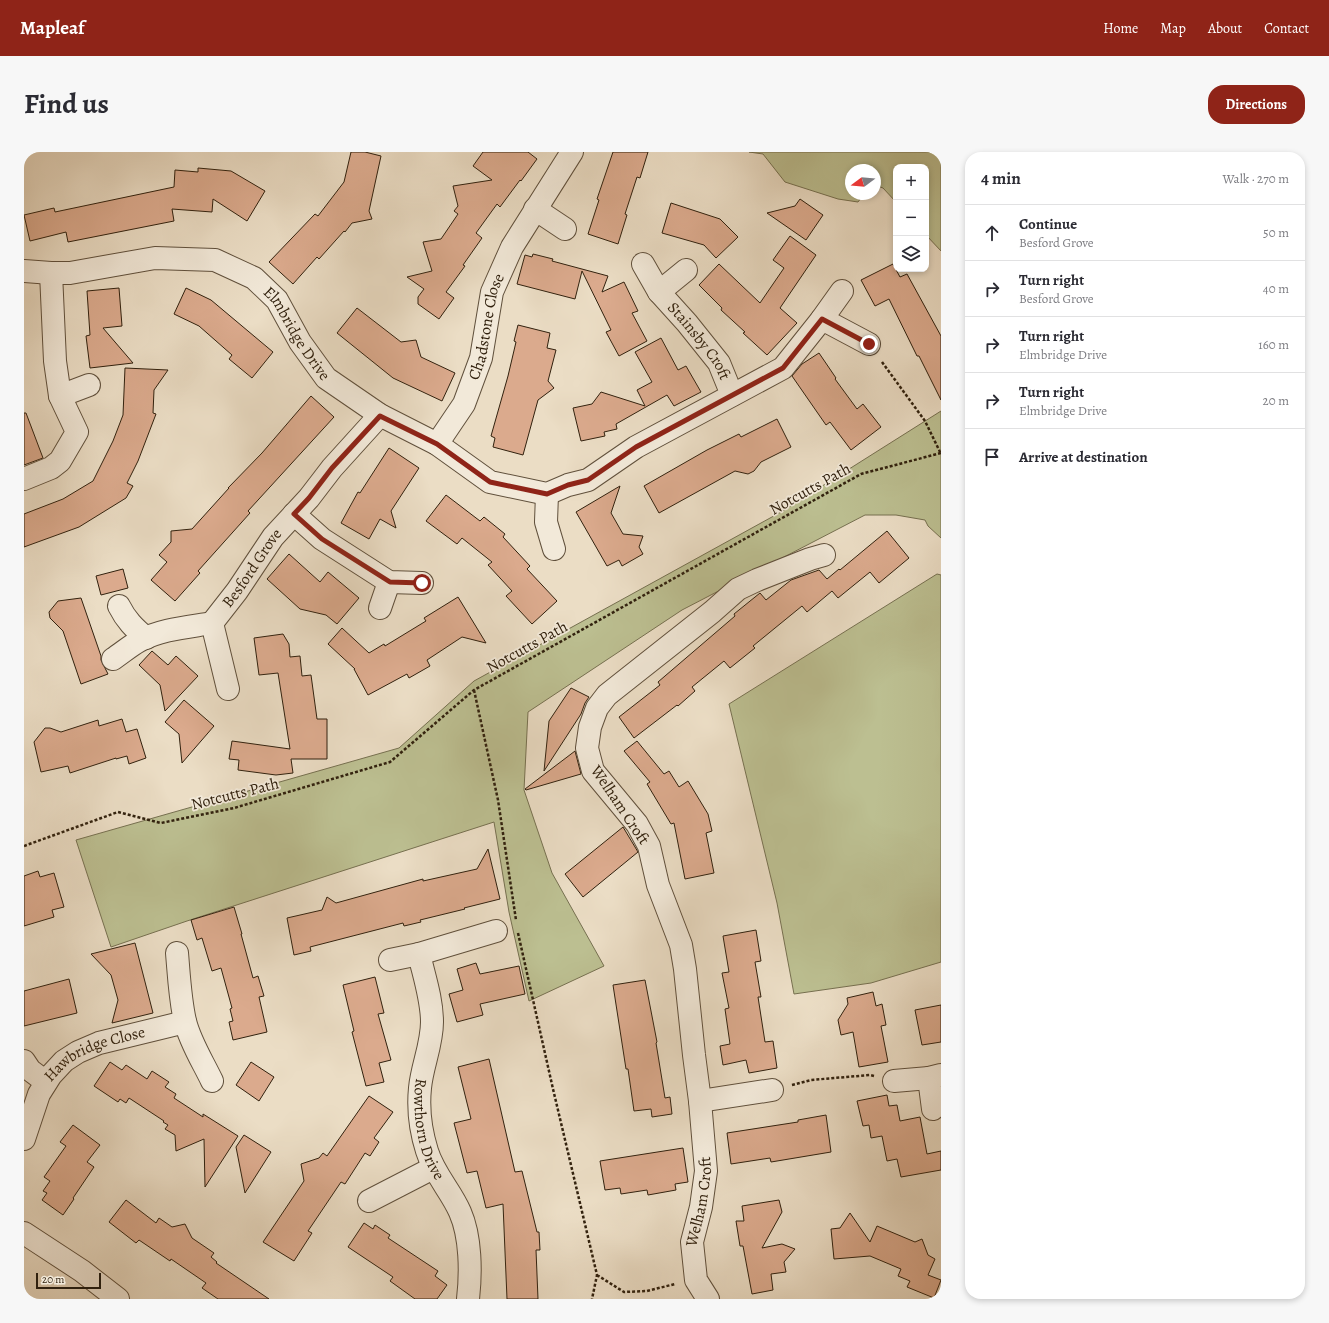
<!DOCTYPE html>
<html lang="en">
<head>
<meta charset="utf-8">
<style>
  body { margin:0; font-family:Alegreya,serif; background:#f7f7f7; color:#2b2b33 }
  .controls { position:absolute; right:12px; top:12px; display:grid; overflow:hidden; border-radius:8px; box-shadow:0 2px 6px #0003 }
  .controls button { width:36px; height:36px; display:grid; place-items:center; padding:0; border:0; border-bottom:1px solid #e1e1e2; background:#fff; color:#2b2b33; font:20px sans-serif }
  .compass { position:absolute; left:821px; top:12px; width:36px; height:36px; border-radius:50%; background:#fff; box-shadow:0 2px 6px #0003; rotate:254deg }
  .scale { position:absolute; left:12px; bottom:10px; width:65px; box-sizing:border-box; padding-left:4px; border:2px solid #31210e; border-top:0; font-size:11px; line-height:14px; white-space:nowrap; color:#31210e; -webkit-text-stroke:3px #f2e9d9; paint-order:stroke }
  .stop { position:absolute; width:12px; height:12px; margin:-9px; border:3px solid #8f2418; border-radius:50%; background:#fff }
  .stop.end { background:#8f2418; border-color:#fff; box-shadow:0 1px 4px #0008 }
  .list { margin:0; padding:0; list-style:none }
  h2 { display:flex; justify-content:space-between; align-items:center; height:52px; margin:0; padding:0 16px; font-size:17px }
  h2 small { font-size:13px; font-weight:400; color:#7c7c81 }
  .list li { display:grid; grid-template-columns:26px 1fr auto; gap:12px; align-items:center; box-sizing:border-box; height:56px; padding:0 16px; border-top:1px solid #e1e1e2 }
  .list b { display:block; font-size:15px; white-space:nowrap }
  .list p { margin:0; font-size:13px; white-space:nowrap; color:#7c7c81 }
  .list em { font-size:13px; font-style:normal; color:#7c7c81 }
  .icon { flex:none; width:22px; height:22px; fill:none; stroke:currentColor; stroke-width:2; stroke-linecap:round; stroke-linejoin:round }
  .map { position:relative; flex:none; width:917px; height:1147px; overflow:hidden; border-radius:16px }
  header { display:flex; align-items:center; gap:24px; box-sizing:border-box; height:56px; padding:0 20px; background:#8f2418; color:#fff }
  header strong { font-size:19px }
  nav { display:flex; gap:22px; margin-inline-start:auto; font-size:14px }
  .intro { display:flex; align-items:center; justify-content:space-between; box-sizing:border-box; height:96px; padding:0 24px }
  h1 { margin:0; font-size:28px }
  .button { padding:10px 18px; border-radius:16px; background:#8f2418; color:#fff; font-size:14px; font-weight:700 }
  main { display:flex; gap:24px; padding:0 24px }
  aside { flex:1; background:#fff; border-radius:16px; box-shadow:0 2px 6px #0003 }
  .map>svg:first-child { display:block }
</style>
</head>
<body>
<header>
<strong>Mapleaf</strong>
<nav><a>Home</a><a>Map</a><a>About</a><a>Contact</a></nav>
</header>
<div class="intro"><h1>Find us</h1><a class="button">Directions</a></div>
<main>
<div class="map">
<svg width="917" height="1147" viewBox="0 0 917 1147">
  <rect width="100%" height="100%" fill="#ebddc5"/>
  <filter id="stains"><feTurbulence type="fractalNoise" baseFrequency=".005" numOctaves="4"/><feColorMatrix values="0 0 0 0 .2 0 0 0 0 .09 0 0 0 0 .02 0 0 0 .5 -.17"/></filter>
  <radialGradient id="worn" r=".72"><stop offset=".6" stop-color="#630" stop-opacity="0"/><stop offset="1" stop-color="#630" stop-opacity=".3"/></radialGradient>
  <!-- green -->
  <path fill="#bcbf91" stroke="#767050" d="M 725,0 L 917,0 L 917,99 L 902,83 L 902,15 L 872,15 L 872,50 L 859,36 L 851,33 L 851,18 L 827,18 L 827,42 L 840,42 L 834,50 L 814,47 L 761,30 L 739,2 Z
    M 917,259 L 917,386 L 904,374 L 901,368 L 872,363 L 841,363 L 658,458 L 504,560 L 500,638 L 528,721 L 580,814 L 505,849 L 485,760 L 470,670 L 163,769 L 87,795 L 52,688 L 375,596 L 450,529 L 757,360 Z
    M 913,422 L 917,423 L 917,810 L 847,831 L 770,842 L 753,751 L 705,552 Z"/>
  <!-- building -->
  <path fill="#dbaa8d" stroke="#31210e" d="M 327,0 L 341,0 L 357,4 L 345,59 L 348,67 L 328,71 L 321,80 L 320,79 L 295,107 L 293,105 L 269,132 L 245,110 L 291,62 L 294,64 L 320,30 Z
    M 459,0 L 504,0 L 513,7 L 497,29 L 496,28 L 476,55 L 473,52 L 452,81 L 458,86 L 439,113 L 441,114 L 422,140 L 430,146 L 415,167 L 394,152 L 394,145 L 400,137 L 383,125 L 408,119 L 399,90 L 417,87 L 434,62 L 430,59 L 434,54 L 429,34 L 468,28 L 449,14 Z
    M 589,0 L 624,0 L 616,26 L 613,25 L 601,62 L 603,63 L 594,92 L 564,82 L 575,48 L 573,47 Z
    M 174,16 L 207,19 L 241,39 L 223,69 L 189,47 L 188,60 L 148,57 L 150,69 L 44,90 L 42,80 L 6,89 L 0,63 L 30,56 L 31,60 L 150,35 L 151,18 L 174,20 Z
    M 776,47 L 799,63 L 782,88 L 743,61 L 771,54 Z
    M 647,51 L 696,67 L 714,85 L 692,106 L 680,93 L 638,81 Z
    M 766,84 L 792,103 L 756,156 L 773,171 L 743,203 L 719,181 L 721,180 L 697,158 L 698,156 L 675,133 L 695,112 L 736,151 L 760,116 L 749,108 Z
    M 509,102 L 529,107 L 528,109 L 584,124 L 578,140 L 600,130 L 614,159 L 608,161 L 623,189 L 595,204 L 582,180 L 587,178 L 558,119 L 551,147 L 493,132 L 501,103 L 508,105 Z
    M 869,112 L 876,125 L 883,122 L 917,184 L 917,248 L 895,204 L 893,204 L 865,147 L 851,154 L 837,128 Z
    M 95,136 L 98,174 L 79,176 L 109,211 L 66,216 L 62,184 L 66,183 L 63,139 Z
    M 162,136 L 187,148 L 249,200 L 228,226 L 205,207 L 208,203 L 175,174 L 150,162 Z
    M 333,156 L 377,190 L 392,188 L 397,205 L 431,221 L 418,249 L 369,226 L 313,181 Z
    M 494,173 L 526,181 L 523,196 L 532,198 L 524,229 L 530,236 L 514,248 L 499,303 L 469,295 L 471,286 L 467,284 L 484,224 L 492,190 L 490,189 Z
    M 637,186 L 654,218 L 662,214 L 677,240 L 650,254 L 643,243 L 592,272 L 593,277 L 580,280 L 581,284 L 557,289 L 549,256 L 568,252 L 577,240 L 621,254 L 613,238 L 628,230 L 611,200 Z
    M 795,201 L 812,226 L 811,227 L 833,257 L 839,252 L 857,275 L 827,298 L 806,270 L 802,273 L 768,224 L 778,212 Z
    M 101,216 L 144,218 L 130,238 L 129,261 L 132,262 L 114,309 L 103,331 L 109,334 L 102,346 L 55,375 L 0,395 L 0,362 L 39,347 L 69,329 L 89,289 L 99,263 Z
    M 287,244 L 310,265 L 224,359 L 226,361 L 174,419 L 176,421 L 151,449 L 127,428 L 143,410 L 135,403 L 147,390 L 147,379 L 168,377 L 205,336 L 204,336 L 238,301 Z
    M 0,261 L 2,261 L 19,306 L 0,313 Z
    M 753,267 L 767,295 L 737,310 L 730,319 L 724,322 L 711,319 L 635,361 L 620,334 L 683,298 L 715,282 L 717,285 Z
    M 365,296 L 395,316 L 367,359 L 372,376 L 356,367 L 345,387 L 317,371 L 334,340 L 336,341 Z
    M 596,334 L 587,361 L 599,382 L 619,384 L 615,395 L 619,402 L 598,414 L 595,408 L 583,414 L 552,360 Z
    M 422,343 L 456,369 L 460,365 L 481,382 L 479,385 L 506,414 L 503,417 L 533,449 L 508,472 L 482,444 L 488,439 L 464,413 L 468,410 L 438,386 L 433,392 L 402,369 Z
    M 863,379 L 885,406 L 855,431 L 846,420 L 814,446 L 808,439 L 783,460 L 778,454 L 729,494 L 731,496 L 706,516 L 700,509 L 668,535 L 671,539 L 654,554 L 653,553 L 610,586 L 595,565 L 636,533 L 634,530 L 711,464 L 710,462 L 736,441 L 742,448 L 767,428 L 795,418 L 803,427 L 815,417 L 816,418 Z
    M 265,402 L 296,430 L 304,420 L 335,446 L 313,472 L 302,463 L 276,457 L 243,427 Z
    M 99,417 L 104,436 L 77,443 L 72,424 Z
    M 434,445 L 462,491 L 438,485 L 403,508 L 406,514 L 385,526 L 383,522 L 344,543 L 330,517 L 331,517 L 304,492 L 318,476 L 345,501 L 360,492 L 361,494 L 402,469 L 400,466 Z
    M 57,446 L 77,504 L 77,508 L 84,522 L 57,532 L 39,479 L 26,466 L 25,460 L 34,449 Z
    M 259,482 L 265,492 L 266,505 L 276,504 L 278,524 L 287,523 L 293,567 L 303,567 L 303,607 L 267,607 L 269,621 L 252,623 L 214,618 L 215,608 L 205,607 L 208,589 L 266,597 L 254,521 L 235,523 L 230,486 Z
    M 128,499 L 144,513 L 152,504 L 174,524 L 141,559 L 136,533 L 115,513 Z
    M 547,536 L 565,545 L 561,551 L 557,562 L 520,619 L 525,569 Z
    M 160,548 L 190,574 L 158,611 L 155,582 L 141,570 Z
    M 98,567 L 102,580 L 113,577 L 122,606 L 105,612 L 103,604 L 92,607 L 92,606 L 46,621 L 44,614 L 17,620 L 10,590 L 21,576 L 26,576 L 37,580 L 74,568 L 75,574 Z
    M 613,589 L 640,622 L 645,619 L 655,635 L 664,629 L 684,662 L 688,679 L 682,681 L 690,721 L 661,727 L 650,671 L 647,672 L 623,632 L 626,630 L 600,599 Z
    M 551,599 L 557,622 L 502,638 L 501,637 Z
    M 599,675 L 614,700 L 559,745 L 541,722 Z
    M 464,697 L 476,747 L 440,756 L 441,757 L 396,768 L 397,770 L 380,774 L 379,771 L 286,795 L 287,799 L 270,803 L 263,766 L 298,758 L 303,745 L 312,751 L 399,727 L 399,729 L 453,717 Z
    M 14,719 L 16,725 L 30,721 L 40,755 L 28,758 L 30,765 L 0,774 L 0,724 Z
    M 210,755 L 218,782 L 217,782 L 229,826 L 234,824 L 240,844 L 235,845 L 243,880 L 209,888 L 205,870 L 209,869 L 206,857 L 208,856 L 197,816 L 188,819 L 178,786 L 173,788 L 167,768 Z
    M 732,778 L 737,809 L 731,810 L 737,845 L 734,845 L 741,890 L 749,889 L 753,916 L 725,921 L 722,908 L 699,913 L 696,894 L 706,892 L 701,857 L 705,856 L 698,821 L 705,820 L 699,784 Z
    M 111,791 L 129,861 L 88,871 L 94,848 L 87,823 L 67,802 Z
    M 452,811 L 456,822 L 495,814 L 501,842 L 456,852 L 459,863 L 433,870 L 425,842 L 439,838 L 433,817 Z
    M 351,825 L 360,861 L 354,862 L 367,908 L 355,911 L 360,930 L 342,934 L 328,880 L 330,879 L 319,833 Z
    M 45,827 L 53,861 L 0,874 L 0,839 Z
    M 621,828 L 633,890 L 632,891 L 641,946 L 646,945 L 648,962 L 628,965 L 627,957 L 610,959 L 604,917 L 602,917 L 589,833 Z
    M 849,840 L 852,854 L 858,852 L 862,873 L 857,874 L 864,910 L 835,915 L 829,880 L 817,883 L 814,868 L 824,852 L 823,846 Z
    M 917,853 L 917,890 L 898,893 L 891,858 Z
    M 465,907 L 491,1020 L 498,1019 L 513,1080 L 515,1080 L 516,1098 L 512,1098 L 514,1147 L 483,1147 L 479,1052 L 462,1056 L 453,1019 L 443,1021 L 430,971 L 447,967 L 434,915 Z
    M 86,910 L 98,918 L 102,913 L 123,927 L 128,919 L 145,930 L 141,935 L 152,942 L 150,946 L 179,965 L 179,962 L 214,984 L 181,1035 L 180,987 L 152,999 L 151,983 L 141,977 L 144,973 L 139,970 L 140,969 L 105,946 L 102,951 L 96,947 L 94,950 L 70,934 Z
    M 227,910 L 250,925 L 235,949 L 212,933 Z
    M 863,943 L 865,954 L 873,953 L 876,969 L 896,965 L 903,1002 L 917,999 L 917,1018 L 877,1025 L 873,1007 L 863,1009 L 858,984 L 847,986 L 845,973 L 839,974 L 833,949 Z
    M 345,944 L 369,960 L 350,986 L 355,990 L 346,1004 L 341,1001 L 321,1032 L 317,1030 L 284,1079 L 288,1081 L 270,1109 L 239,1090 L 280,1029 L 277,1012 L 295,1006 L 299,1001 L 303,1004 Z
    M 802,963 L 807,1000 L 747,1010 L 746,1006 L 707,1012 L 703,981 L 774,970 L 774,968 Z
    M 49,973 L 76,993 L 63,1010 L 70,1015 L 49,1046 L 50,1047 L 39,1063 L 18,1048 L 23,1041 L 19,1039 L 26,1029 L 20,1025 L 42,994 L 36,990 Z
    M 220,983 L 247,1000 L 221,1041 L 212,995 Z
    M 659,996 L 664,1030 L 651,1032 L 652,1038 L 624,1043 L 623,1038 L 597,1042 L 596,1036 L 581,1038 L 576,1009 Z
    M 102,1048 L 132,1071 L 135,1066 L 148,1075 L 161,1072 L 168,1086 L 190,1101 L 187,1105 L 193,1110 L 192,1111 L 245,1147 L 194,1147 L 178,1136 L 182,1131 L 147,1107 L 146,1109 L 115,1088 L 112,1091 L 85,1070 Z
    M 755,1048 L 758,1060 L 738,1096 L 758,1092 L 771,1097 L 760,1110 L 762,1120 L 747,1122 L 749,1138 L 728,1142 L 719,1094 L 716,1094 L 712,1069 L 720,1069 L 718,1054 Z
    M 826,1061 L 846,1090 L 853,1074 L 891,1090 L 898,1087 L 904,1103 L 911,1107 L 904,1123 L 917,1128 L 910,1146 L 883,1135 L 886,1129 L 874,1124 L 877,1117 L 846,1104 L 810,1107 L 807,1077 L 816,1076 Z
    M 340,1071 L 349,1077 L 351,1073 L 366,1083 L 364,1086 L 414,1119 L 411,1124 L 423,1133 L 413,1147 L 391,1147 L 366,1129 L 369,1125 L 324,1095 Z"/>
  <g fill="none" stroke-linecap="round" stroke-linejoin="round">
    <!-- minor casing -->
    <g stroke="#60503c" stroke-width="24">
      <g id="minor">
        <path d="M 511,57 L 541,77"/>
        <path id="s1" d="M 619,112 L 635,140 L 663,171 L 695,211 L 708,243"/>
        <path id="s2" d="M 0,119 L 27,121 L 46,121 L 131,106 L 191,108 L 230,126 L 253,148 L 276,190 L 302,226 L 356,263 L 413,292 L 466,330 L 523,342 L 544,333 L 564,328 L 612,295 L 759,216 L 798,167 L 845,192"/>
        <path d="M 635,140 L 662,118"/>
        <path d="M 798,167 L 818,139"/>
        <path d="M 36,244 L 65,233"/>
        <path id="s3" d="M 413,292 L 440,252 L 457,206 L 468,140 L 488,95 L 548,0"/>
        <path d="M 0,327 L 27,316 L 36,309 L 53,280 L 36,244 L 31,209 L 27,121"/>
        <path d="M 523,342 L 522,370 L 530,397"/>
        <path d="M 270,362 L 298,387 L 365,430 L 398,431"/>
        <path d="M 95,454 C 102,468 110,476 122,486"/>
        <path d="M 356,456 L 365,430"/>
        <path d="M 89,507 C 98,501 106,494 115,489 C 137,477 165,475 188,471"/>
        <path id="s4" d="M 204,537 L 188,471 L 213,439 L 249,385 L 285,346 L 308,316 L 356,263"/>
        <path d="M 153,801 C 155,824 156,847 161,869 C 166,890 179,910 188,929"/>
        <path id="s5" d="M 395,802 C 400,824 408,847 408,870 C 408,893 398,914 396,936 C 394,956 397,980 403,999 C 410,1022 427,1039 436,1060 C 447,1085 447,1121 444,1147"/>
        <path d="M 366,808 L 395,802 L 472,779"/>
        <path d="M 0,909 L 6,918 L 22,930"/>
        <path d="M 870,929 L 905,926"/>
        <path d="M 676,949 L 748,938"/>
        <path d="M 909,957 L 905,926 L 917,923"/>
        <path id="s6" d="M 0,987 L 15,942 L 27,923 L 40,909 L 54,900 L 75,891 L 161,870"/>
        <path d="M 345,1049 L 409,1016"/>
        <path d="M 0,1081 L 58,1119 L 94,1147"/>
        <path id="s7" d="M 684,1147 L 672,1128 L 668,1090 L 677,1055 L 682,1019 L 676,949 L 670,903 L 661,817 L 657,793 L 634,733 L 625,694 L 613,672 L 569,619 L 563,596 L 566,575 L 573,556 L 583,543 L 688,460 L 714,437 L 733,428 L 786,407 L 800,403"/>
      </g>
    </g>
    <!-- path -->
    <path stroke="#31210e" stroke-width="2.5" stroke-dasharray="3 2" stroke-linecap="butt" d="M 858,210 L 901,269 L 917,302
      M 450,538 L 474,648 L 492,768
      M 0,694 L 94,660 L 137,671 L 210,656 L 366,610 L 450,538 L 837,322 L 917,301
      M 494,781 L 529,937 L 573,1123 L 568,1147
      M 768,933 L 787,928 L 846,923 L 850,924
      M 573,1123 L 600,1140 L 623,1139 L 651,1132"/>
    <!-- minor -->
    <use href="#minor" stroke="#f2e9d9" stroke-width="22"/>
  </g>
  <g fill="none" stroke-linecap="round" stroke-linejoin="round">
    <!-- route -->
    <path stroke="#8f2418" stroke-width="5" d="M 398,431 L 366,430 L 298,387 L 270,362 L 285,346 L 308,316 L 356,264 L 413,292 L 466,330 L 523,342 L 544,333 L 564,328 L 612,295 L 759,216 L 798,167 L 845,192"/>
  </g>
  <g text-anchor="middle" dominant-baseline="central" stroke-width="3.5" stroke-linejoin="round" paint-order="stroke">
    <!-- street labels -->
    <g font-size="16" fill="#31210e" stroke="#f2e9d9">
      <text stroke="none"><textPath href="#s3" startOffset="129">Chadstone Close</textPath></text>
      <text stroke="none"><textPath href="#s2" startOffset="306">Elmbridge Drive</textPath></text>
      <text stroke="none"><textPath href="#s1" startOffset="96">Stainsby Croft</textPath></text>
      <text transform="translate(786 337) rotate(-29)">Notcutts Path</text>
      <text stroke="none"><textPath href="#s4" startOffset="136">Besford Grove</textPath></text>
      <text transform="translate(503 495) rotate(-29)">Notcutts Path</text>
      <text transform="translate(211 642) rotate(-14)">Notcutts Path</text>
      <text transform="translate(596 653) rotate(56)">Welham Croft</text>
      <text stroke="none"><textPath href="#s6" startOffset="120">Hawbridge Close</textPath></text>
      <text stroke="none"><textPath href="#s5" startOffset="179">Rowthorn Drive</textPath></text>
      <text stroke="none"><textPath href="#s7" startOffset="102">Welham Croft</textPath></text>
    </g>
  </g>
  <rect width="100%" height="100%" filter="url(#stains)"/>
  <rect width="100%" height="100%" fill="url(#worn)"/>
</svg>
<div class="controls">
<button>+</button>
<button>−</button>
<button><svg class="icon" aria-label="layers" viewBox="0 0 24 24"><path d="M12 4l9 5-9 5-9-5zM3 14l9 5 9-5"/></svg></button>
</div>
<svg class="compass" viewBox="-18 -18 36 36"><path d="M0-13l5 13h-10z" fill="#e53935"/><path d="M0 13l5-13h-10z" fill="#7c7c81"/></svg>
<div class="scale">20 m</div>
<div class="stop" style="left:398px;top:431px"></div>
<div class="stop end" style="left:845px;top:192px"></div>
</div>
<aside>
<h2>4 min<small>Walk · 270 m</small></h2>
<ul class="list">
<li><svg class="icon" aria-label="ahead" viewBox="0 0 24 24"><path d="M12 20V5M6 11l6-6 6 6"/></svg><div><b>Continue</b><p>Besford Grove</p></div><em>50 m</em></li>
<li><svg class="icon" aria-label="right" viewBox="0 0 24 24"><path d="M7 20v-9h11M14 6l5 5-5 5"/></svg><div><b>Turn right</b><p>Besford Grove</p></div><em>40 m</em></li>
<li><svg class="icon" aria-label="right" viewBox="0 0 24 24"><path d="M7 20v-9h11M14 6l5 5-5 5"/></svg><div><b>Turn right</b><p>Elmbridge Drive</p></div><em>160 m</em></li>
<li><svg class="icon" aria-label="right" viewBox="0 0 24 24"><path d="M7 20v-9h11M14 6l5 5-5 5"/></svg><div><b>Turn right</b><p>Elmbridge Drive</p></div><em>20 m</em></li>
<li><svg class="icon" aria-label="arrive" viewBox="0 0 24 24"><path d="M6 21V4h12l-3 4 3 4H6"/></svg><div><b>Arrive at destination</b></div></li>
</ul>
</aside>
</main>
</body>
</html>
